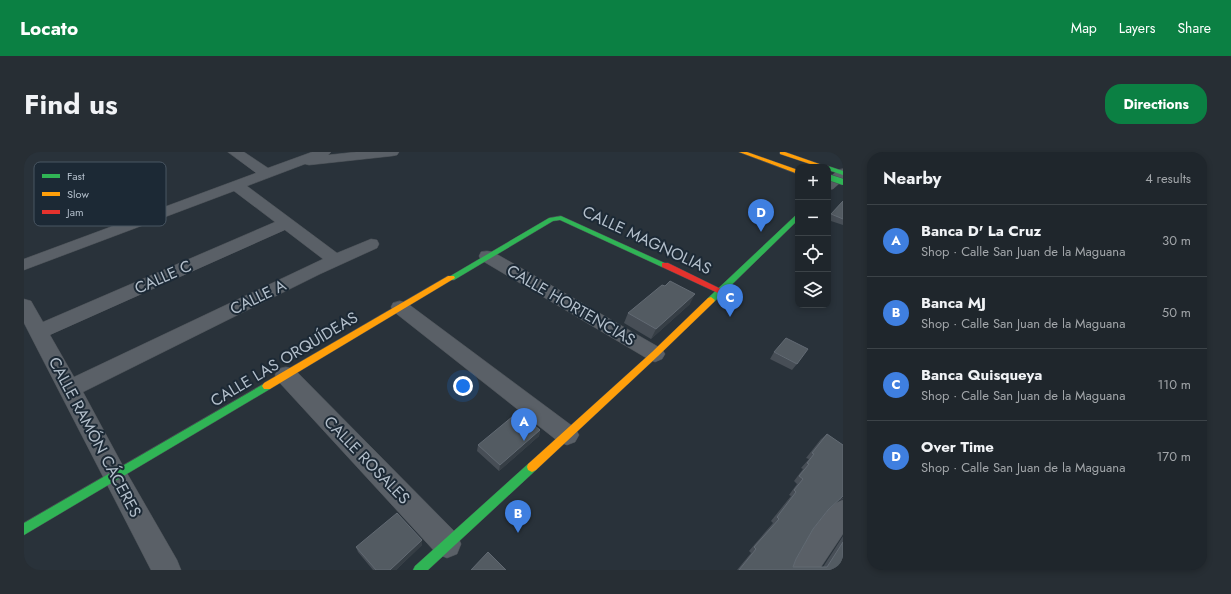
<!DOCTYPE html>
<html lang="en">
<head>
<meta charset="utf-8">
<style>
  body { margin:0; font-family:Jost,sans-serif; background:#272e34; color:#f1f3f6 }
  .controls { position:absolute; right:12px; top:12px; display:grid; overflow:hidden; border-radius:8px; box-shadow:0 2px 6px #0003 }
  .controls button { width:36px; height:36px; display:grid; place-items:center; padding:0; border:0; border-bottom:1px solid #3c4348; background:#1f262c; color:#f1f3f6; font:20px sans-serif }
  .you { position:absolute; left:439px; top:234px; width:14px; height:14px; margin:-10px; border:3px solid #fff; border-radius:50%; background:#1a73e8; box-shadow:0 0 0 6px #1a73e833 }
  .badge { display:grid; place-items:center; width:26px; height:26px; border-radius:50%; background:#0b8043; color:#fff; font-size:13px; font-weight:700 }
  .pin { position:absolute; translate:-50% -33px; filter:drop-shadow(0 1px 2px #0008) }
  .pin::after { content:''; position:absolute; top:21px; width:14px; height:12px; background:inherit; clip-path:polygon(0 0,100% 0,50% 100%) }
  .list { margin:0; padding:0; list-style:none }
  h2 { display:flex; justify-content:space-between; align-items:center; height:52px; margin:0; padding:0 16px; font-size:17px }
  h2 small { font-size:13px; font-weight:400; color:#a1a5a9 }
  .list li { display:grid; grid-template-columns:26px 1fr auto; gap:12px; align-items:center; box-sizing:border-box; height:72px; padding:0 16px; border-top:1px solid #3c4348 }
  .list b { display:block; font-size:15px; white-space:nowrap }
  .list p { margin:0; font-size:13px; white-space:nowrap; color:#a1a5a9 }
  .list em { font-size:13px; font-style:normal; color:#a1a5a9 }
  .icon { flex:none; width:22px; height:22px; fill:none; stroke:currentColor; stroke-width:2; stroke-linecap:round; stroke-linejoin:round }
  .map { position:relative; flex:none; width:819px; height:418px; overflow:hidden; border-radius:16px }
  header { display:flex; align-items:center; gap:24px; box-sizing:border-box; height:56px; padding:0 20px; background:#0b8043; color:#fff }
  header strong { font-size:19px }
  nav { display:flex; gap:22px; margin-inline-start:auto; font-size:14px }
  .intro { display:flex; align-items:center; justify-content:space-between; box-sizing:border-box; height:96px; padding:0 24px }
  h1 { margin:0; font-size:28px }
  .button { padding:10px 18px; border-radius:16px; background:#0b8043; color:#fff; font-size:14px; font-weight:700 }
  main { display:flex; gap:24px; padding:0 24px }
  aside { flex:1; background:#1f262c; border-radius:16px; box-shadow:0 2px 6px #0003 }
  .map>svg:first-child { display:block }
</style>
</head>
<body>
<header>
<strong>Locato</strong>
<nav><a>Map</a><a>Layers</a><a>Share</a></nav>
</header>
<div class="intro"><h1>Find us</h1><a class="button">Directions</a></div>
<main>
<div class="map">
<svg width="819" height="418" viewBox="0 0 819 418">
  <rect width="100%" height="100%" fill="#29323a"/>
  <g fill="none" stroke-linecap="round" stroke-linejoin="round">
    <!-- street casing -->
    <g stroke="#484e54" stroke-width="1">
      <path id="street" d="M 204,0 L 220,0 L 244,16 L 288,0 L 307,0 L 304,3 L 332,0 L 375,0 L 373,3 L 368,4 L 285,13 L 281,12 L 223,34 L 313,101 L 347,87 L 353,88 L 355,92 L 353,96 L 296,122 L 59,240 L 100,316 L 153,408 L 157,418 L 127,418 L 0,171 L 0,147 L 7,149 L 19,170 L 251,70 L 210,39 L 0,118 L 0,107 L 232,21 ZM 261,78 L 299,107 L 50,225 L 26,183 Z
        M 819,17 L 819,28 L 809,37 L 804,38 L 804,27 L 814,18 Z
        M 463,99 L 469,100 L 638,197 L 641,202 L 638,207 L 631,210 L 624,207 L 457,108 L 455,104 L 457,100 Z
        M 376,149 L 383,151 L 551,276 L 555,283 L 551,290 L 543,293 L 535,290 L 369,159 L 367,155 L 369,151 Z
        M 262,215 L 270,217 L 433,382 L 437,392 L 433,402 L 423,406 L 413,402 L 254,229 L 251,223 L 254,217 Z
        M 819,348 L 819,382 L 795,418 L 764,418 C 769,404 799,359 810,352 C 813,350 816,349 819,348 Z"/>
    </g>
    <!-- fast casing -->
    <g stroke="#484e54" stroke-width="1">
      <path id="fast" d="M 804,14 L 819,19 L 819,23 L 804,18 L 804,15 L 802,15 Z
        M 774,62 L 774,68 L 690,150 L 684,150 L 683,148 L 684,146 L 772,63 Z
        M 537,64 L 645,113 L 641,115 L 638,115 L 536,68 L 529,69 L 430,128 L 424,128 L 423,126 L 525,66 Z
        M 243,230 L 246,231 L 248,234 L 246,237 L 0,383 L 0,371 Z
        M 508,310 L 512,312 L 513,315 L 512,318 L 404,418 L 389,418 L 391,414 L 504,312 Z"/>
    </g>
    <!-- slow casing -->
    <g stroke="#484e54" stroke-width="1">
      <path id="slow" d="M 715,0 L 723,0 L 774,18 L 774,22 Z
        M 756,0 L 761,0 L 804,15 L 795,15 L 756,2 Z
        M 424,124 L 430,124 L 431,126 L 246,237 L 240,237 L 238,234 L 240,231 Z
        M 687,145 L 691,148 L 690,150 L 634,204 L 512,318 L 508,320 L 504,318 L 503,315 L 504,312 L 628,200 L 684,146 Z"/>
    </g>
    <!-- jam casing -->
    <g stroke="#484e54" stroke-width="1">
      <path id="jam" d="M 638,111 L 644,111 L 701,139 L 700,141 L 694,141 L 638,115 Z"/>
    </g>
    <!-- street -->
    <use href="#street" fill="#5a6067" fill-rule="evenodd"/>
    <!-- fast -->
    <use href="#fast" fill="#30b455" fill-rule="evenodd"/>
    <!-- slow -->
    <use href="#slow" fill="#ff9f0a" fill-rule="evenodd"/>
    <!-- jam -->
    <use href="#jam" fill="#e5322d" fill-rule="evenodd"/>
    <!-- fast-bridge casing -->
    <g stroke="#474f56" stroke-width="7" stroke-linecap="butt">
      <path id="fast-bridge" d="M 804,25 L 819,30"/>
    </g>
    <!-- fast-bridge -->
    <use href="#fast-bridge" stroke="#30b455" stroke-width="6"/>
  </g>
  <!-- wall -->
  <path fill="#474e56" d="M 819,49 L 819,73 L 804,68 L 804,66 L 807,62 Z
    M 666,152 L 627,187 L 600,171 L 604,161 Z
    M 750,200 L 773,212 L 768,218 L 746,207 Z
    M 516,278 L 515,284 L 475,319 L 453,299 L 454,293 Z
    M 803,282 L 819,293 L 819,347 L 814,349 L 804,358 L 789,377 L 772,407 L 769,415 L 799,415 L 819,384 L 819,418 L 713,418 L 727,401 L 725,399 L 749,371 L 747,369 L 767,344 L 765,343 L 773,332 L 770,329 L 779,317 L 777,316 L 785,307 L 782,306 L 797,287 Z
    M 398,388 L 398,393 L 372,418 L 349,418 L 334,400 L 332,395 Z"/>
  <!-- shaded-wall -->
  <path fill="#363e45" d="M 671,142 L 666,152 L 627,187 L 632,177 Z
    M 516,278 L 515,284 L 475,319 L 476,313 Z
    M 819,344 L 819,346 L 812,349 L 818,345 Z
    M 398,388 L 398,393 L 372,418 L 366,418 Z"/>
  <!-- building -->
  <path fill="#535b62" stroke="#626a73" d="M 819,49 L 819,67 L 807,62 Z
    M 646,129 L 671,142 L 632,177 L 604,161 L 638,133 L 641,134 Z
    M 762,186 L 784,197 L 773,212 L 750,200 Z
    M 494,260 L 516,278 L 476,313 L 454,293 Z
    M 803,282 L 819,293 L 819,344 L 804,358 L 789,377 L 772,407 L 769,415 L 803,415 L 819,390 L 819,418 L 715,418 L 732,397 L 730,395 L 755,367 L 753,365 L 772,340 L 770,338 L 779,327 L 775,324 L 785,312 L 783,311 L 790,302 L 788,301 Z
    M 373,361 L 398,388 L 366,418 L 352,418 L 332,395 Z
    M 464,400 L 482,418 L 447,418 Z"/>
  <g text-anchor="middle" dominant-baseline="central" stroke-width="4" stroke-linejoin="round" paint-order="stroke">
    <!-- street labels -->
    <g font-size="16" fill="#b3bfcb" stroke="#1c2935">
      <text transform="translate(623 88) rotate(25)">CALLE MAGNOLIAS</text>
      <text transform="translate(139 125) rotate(-24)">CALLE C</text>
      <text transform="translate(234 145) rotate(-26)">CALLE A</text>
      <text transform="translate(547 153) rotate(30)">CALLE HORTENCIAS</text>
      <text transform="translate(260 207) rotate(-31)">CALLE LAS ORQUÍDEAS</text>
      <text transform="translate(71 285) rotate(62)">CALLE RAMÓN CÁCERES</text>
      <text transform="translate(343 308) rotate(46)">CALLE ROSALES</text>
    </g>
  </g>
  <!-- legend -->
  <rect x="10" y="10" width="132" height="64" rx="6" fill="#1c2935" stroke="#495662" stroke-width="1"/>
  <rect x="18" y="22" width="18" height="4" fill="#30b455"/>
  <rect x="18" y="40" width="18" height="4" fill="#ff9f0a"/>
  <rect x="18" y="58" width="18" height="4" fill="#e5322d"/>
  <g font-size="11" fill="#b3bfcb">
    <text x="43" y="28">Fast</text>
    <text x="43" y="46">Slow</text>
    <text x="43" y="64">Jam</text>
  </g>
</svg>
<div class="controls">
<button>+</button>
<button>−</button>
<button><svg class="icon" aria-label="locate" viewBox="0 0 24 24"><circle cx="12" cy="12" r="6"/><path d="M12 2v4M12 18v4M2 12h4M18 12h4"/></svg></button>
<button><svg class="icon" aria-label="layers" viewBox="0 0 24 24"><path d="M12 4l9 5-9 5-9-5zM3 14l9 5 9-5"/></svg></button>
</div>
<div class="you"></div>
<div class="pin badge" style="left:500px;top:289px;background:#3f7fe0">A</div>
<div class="pin badge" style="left:494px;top:381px;background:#3f7fe0">B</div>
<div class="pin badge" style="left:706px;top:165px;background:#3f7fe0">C</div>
<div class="pin badge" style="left:737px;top:80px;background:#3f7fe0">D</div>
</div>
<aside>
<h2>Nearby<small>4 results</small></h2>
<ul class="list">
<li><span class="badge" style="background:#3f7fe0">A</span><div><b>Banca D' La Cruz</b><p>Shop · Calle San Juan de la Maguana</p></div><em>30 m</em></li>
<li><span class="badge" style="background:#3f7fe0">B</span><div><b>Banca MJ</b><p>Shop · Calle San Juan de la Maguana</p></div><em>50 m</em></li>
<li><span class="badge" style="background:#3f7fe0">C</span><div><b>Banca Quisqueya</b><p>Shop · Calle San Juan de la Maguana</p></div><em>110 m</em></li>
<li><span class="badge" style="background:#3f7fe0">D</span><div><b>Over Time</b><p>Shop · Calle San Juan de la Maguana</p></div><em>170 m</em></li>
</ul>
</aside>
</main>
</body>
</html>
